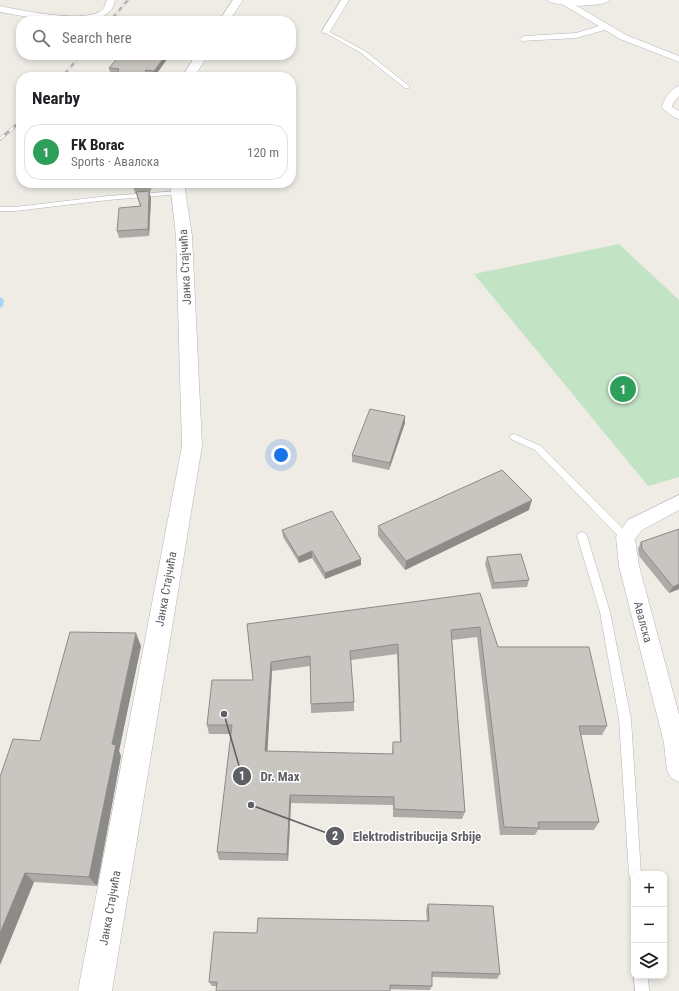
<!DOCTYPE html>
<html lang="en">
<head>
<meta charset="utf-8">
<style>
  body { margin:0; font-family:"Roboto Condensed",sans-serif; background:#f2f2f2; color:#202124 }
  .controls { position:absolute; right:12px; bottom:12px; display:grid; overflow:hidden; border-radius:8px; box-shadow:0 2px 6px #0003 }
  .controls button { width:36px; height:36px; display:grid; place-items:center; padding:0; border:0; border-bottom:1px solid #e0e0e0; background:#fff; color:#202124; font:20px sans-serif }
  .you { position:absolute; left:281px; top:455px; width:14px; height:14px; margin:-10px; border:3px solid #fff; border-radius:50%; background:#1a73e8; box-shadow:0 0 0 6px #1a73e833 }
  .badge { display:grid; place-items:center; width:26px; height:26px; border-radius:50%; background:#2563eb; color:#fff; font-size:13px; font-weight:700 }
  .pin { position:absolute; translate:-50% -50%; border:2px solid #fff; box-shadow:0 1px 4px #0006 }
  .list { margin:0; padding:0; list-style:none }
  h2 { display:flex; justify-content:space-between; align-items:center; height:52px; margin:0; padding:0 16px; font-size:17px }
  h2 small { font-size:13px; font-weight:400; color:#757577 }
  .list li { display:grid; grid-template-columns:26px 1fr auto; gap:12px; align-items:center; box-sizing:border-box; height:56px; margin:0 8px 8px; padding:0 8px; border:1px solid #e0e0e0; border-radius:16px }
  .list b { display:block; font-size:15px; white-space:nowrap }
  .list p { margin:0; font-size:13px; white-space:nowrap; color:#757577 }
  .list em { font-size:13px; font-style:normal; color:#757577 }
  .icon { flex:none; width:22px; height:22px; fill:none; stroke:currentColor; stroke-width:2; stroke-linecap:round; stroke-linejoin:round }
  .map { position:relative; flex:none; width:679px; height:991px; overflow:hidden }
  .search { position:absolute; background:#fff; box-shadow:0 2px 6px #0003; left:16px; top:16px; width:280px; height:44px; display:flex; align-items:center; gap:10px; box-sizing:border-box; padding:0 14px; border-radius:16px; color:#757577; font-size:15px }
  .panel { position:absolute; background:#fff; box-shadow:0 2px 6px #0003; left:16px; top:72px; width:280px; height:116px; border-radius:16px }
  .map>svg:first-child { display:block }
</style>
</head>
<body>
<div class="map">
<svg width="679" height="991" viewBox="0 0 679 991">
  <rect width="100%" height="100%" fill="#eeece5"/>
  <!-- green -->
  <path fill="#c3e3c5" d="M 619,244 L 679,300 L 679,477 L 648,486 L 474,274 Z"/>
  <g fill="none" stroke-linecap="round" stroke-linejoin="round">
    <!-- stream -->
    <path fill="#aad3f8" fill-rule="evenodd" d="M 0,297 L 2,298 L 4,301 L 3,306 L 0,308 Z"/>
    <!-- service casing -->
    <g stroke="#b2b4b9" stroke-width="1">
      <path id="service" d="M 326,30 L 365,51 L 409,86 L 409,88 L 405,88 L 361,53 L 324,32 Z
        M 179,191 L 181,192 L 181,194 L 108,200 L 15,211 L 0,211 L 0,207 L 15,207 L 108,196 Z
        M 514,434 L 541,446 L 628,534 L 630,537 L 628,540 L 622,540 L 535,450 L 511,439 L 510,437 L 511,435 Z
        M 582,532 L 585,533 L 587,536 L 610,612 L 631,719 L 641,874 L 634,874 L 634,880 L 630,879 L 629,874 L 619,719 L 600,612 L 577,536 L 579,533 Z
        M 634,976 L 648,976 L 649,991 L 635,991 Z"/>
    </g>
    <!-- minor casing -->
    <g stroke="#b2b4b9" stroke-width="1">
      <path id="minor" d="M 107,0 L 115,0 C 114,3 113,9 110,11 C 93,31 23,16 0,12 L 0,6 C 20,10 89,25 103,9 C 105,7 106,2 107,0 Z
        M 341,0 L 349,0 L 329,33 L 323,33 L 322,31 Z
        M 560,0 L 567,0 L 626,35 L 679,56 L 679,62 L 620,39 L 605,30 L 576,38 L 521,41 L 520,39 L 524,36 L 576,33 L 599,26 L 560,3 Z
        M 679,86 L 679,96 L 673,103 L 672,107 L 679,111 L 679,119 L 675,118 L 662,108 C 663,101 671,88 679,86 Z
        M 679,495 L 679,510 L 642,530 L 635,539 L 639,566 L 679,715 L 679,782 L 671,778 L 667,770 L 664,743 L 619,566 L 616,537 L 628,520 Z"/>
    </g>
    <!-- tertiary casing -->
    <g stroke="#b2b4b9" stroke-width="1">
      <path id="tertiary" d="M 233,0 L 243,0 L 229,21 L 219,21 Z
        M 547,0 L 610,0 C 603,8 554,7 547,0 Z
        M 196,55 L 208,55 L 194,77 L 182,77 Z
        M 170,183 L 184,183 L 192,236 L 202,446 L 112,991 L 78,991 L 182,446 L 176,236 Z"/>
    </g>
    <!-- service -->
    <use href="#service" fill="#fff" fill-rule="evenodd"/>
    <!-- minor -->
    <use href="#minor" fill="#fff" fill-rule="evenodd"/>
    <!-- tertiary -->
    <use href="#tertiary" fill="#fff" fill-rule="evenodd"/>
    <!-- rail-far1 casing -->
    <g stroke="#b3b3b4" stroke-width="2.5">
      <path id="rail-far1" d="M 110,21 L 128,0
        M 62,77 L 81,55"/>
    </g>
    <!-- rail casing -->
    <g stroke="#b3b3b4" stroke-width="3">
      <path id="rail" d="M 0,139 L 21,121"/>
    </g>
    <!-- rail-far1 -->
    <use href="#rail-far1" stroke="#fff" stroke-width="1.5" stroke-dasharray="4.5" stroke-linecap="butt"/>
    <!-- rail -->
    <use href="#rail" stroke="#fff" stroke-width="2" stroke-dasharray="6" stroke-linecap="butt"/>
  </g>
  <!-- wall -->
  <path fill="#adaaa7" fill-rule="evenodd" d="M 170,55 L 155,76 L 147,76 L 147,77 L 116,77 L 117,74 L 110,73 L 109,68 Z
    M 132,183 L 157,183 L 157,184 L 151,185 L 151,191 L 149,192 L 151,198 L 149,236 L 119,238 L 117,231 L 140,206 L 136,193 L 135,193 Z
    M 405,423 L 389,470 L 352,462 L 352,455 Z
    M 529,510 L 405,570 L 378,536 L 378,526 Z
    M 679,529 L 679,589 L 669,593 L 639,556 L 638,549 L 641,542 Z
    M 282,530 L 361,565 L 325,579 L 312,558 L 299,563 L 283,537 Z
    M 487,557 L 529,580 L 527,587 L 492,589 L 485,564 Z
    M 480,593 L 498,647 L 607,726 L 602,735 L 581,735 L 599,822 L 594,830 L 538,830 L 535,835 L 500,835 L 477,637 L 452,640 L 465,812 L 462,819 L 393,817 L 393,805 L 291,803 L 288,861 L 219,860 L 217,852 L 231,734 L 209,734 L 207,725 L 253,680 L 247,624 ZM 397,654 L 400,742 L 393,742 L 392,754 L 267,751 L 272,671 L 310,666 L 311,713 L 354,711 L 354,702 L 351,660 Z
    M 141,646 L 119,751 L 121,756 L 97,886 L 34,882 L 0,965 L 40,741 Z
    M 428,904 L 500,974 L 497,979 L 432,977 L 432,986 L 430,990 L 212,986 L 209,982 L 257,933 L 427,921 L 426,910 Z"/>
  <!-- shaded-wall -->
  <path fill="#8d8b88" d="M 166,55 L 170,55 L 155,76 L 154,71 Z
    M 146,70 L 147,77 L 144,77 Z
    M 150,183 L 157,183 L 157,184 L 151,185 L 151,191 Z
    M 149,191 L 151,198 L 149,236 L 148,229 Z
    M 405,416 L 405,423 L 389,470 L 390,463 Z
    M 532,500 L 529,510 L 405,570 L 406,561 Z
    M 312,551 L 312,558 L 299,563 L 298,557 Z
    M 361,559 L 361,565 L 325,579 L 325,573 Z
    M 679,584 L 679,589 L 669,593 L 673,587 Z
    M 136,633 L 141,646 L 119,751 L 121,756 L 97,886 L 89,877 L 112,744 Z
    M 271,662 L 272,671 L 267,760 L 265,751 Z
    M 290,795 L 291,803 L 288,861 L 287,854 Z
    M 25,873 L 34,882 L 0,965 L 0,933 Z"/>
  <!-- building -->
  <path fill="#c9c6c2" stroke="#8d8b88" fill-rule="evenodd" d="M 120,55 L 166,55 L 154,71 L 146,70 L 144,77 L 116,77 L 119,69 L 109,68 Z
    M 133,183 L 150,183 L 150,186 L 134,187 Z
    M 149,191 L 148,229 L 117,231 L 119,208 L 141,206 L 136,192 Z
    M 370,409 L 405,416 L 390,463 L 352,455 Z
    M 502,470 L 532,500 L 406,561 L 378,526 Z
    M 332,511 L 361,559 L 325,573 L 312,551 L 298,557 L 282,530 Z
    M 679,529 L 679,584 L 673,587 L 642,549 L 641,542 Z
    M 521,554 L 529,580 L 494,583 L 487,557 Z
    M 480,593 L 498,647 L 589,647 L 607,726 L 579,726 L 599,822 L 538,822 L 539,828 L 504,827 L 480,627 L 451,630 L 465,812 L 394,809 L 394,797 L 290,795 L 287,854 L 217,852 L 232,725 L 207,725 L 212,680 L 253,680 L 247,624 ZM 398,644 L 401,742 L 393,742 L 393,754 L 265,751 L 271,662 L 310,656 L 311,704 L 354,702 L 350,651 Z
    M 70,632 L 136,633 L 112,744 L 116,745 L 89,877 L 25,873 L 0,933 L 0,777 L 13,739 L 40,741 Z
    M 428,904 L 493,906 L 500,974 L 432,972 L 432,986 L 390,985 L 390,991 L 216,991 L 217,982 L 209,982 L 214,932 L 257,933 L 258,918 L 429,921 Z"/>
  <g text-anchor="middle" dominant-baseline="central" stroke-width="3" stroke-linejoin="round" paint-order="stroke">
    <!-- street labels -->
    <g font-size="12" fill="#5d5f64" stroke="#fff">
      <text transform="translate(185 267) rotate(-93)">Јанка Стајчића</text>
      <text transform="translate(166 589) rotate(-80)">Јанка Стајчића</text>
      <text transform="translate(643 622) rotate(75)">Авалска</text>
      <text transform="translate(110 908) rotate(-80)">Јанка Стајчића</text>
    </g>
  </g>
  <!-- callouts -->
  <path fill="none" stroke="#5d5f64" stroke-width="1.5" d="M224 714L242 776M251 805L335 836"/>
  <g fill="#5d5f64" stroke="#fff" stroke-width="1.5">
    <circle cx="224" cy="714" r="4"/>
    <circle cx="251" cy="805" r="4"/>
    <circle cx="242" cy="776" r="10"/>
    <circle cx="335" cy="836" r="10"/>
  </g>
  <g font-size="12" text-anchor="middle" font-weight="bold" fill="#fff">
    <text x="242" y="780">1</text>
    <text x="335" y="840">2</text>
  </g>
  <g font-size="13" text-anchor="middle" font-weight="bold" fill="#5d5f64" stroke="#fff" stroke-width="3" stroke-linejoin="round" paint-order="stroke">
    <text x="280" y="781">Dr. Max</text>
    <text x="417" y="841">Elektrodistribucija Srbije</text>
  </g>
</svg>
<div class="controls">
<button>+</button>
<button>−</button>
<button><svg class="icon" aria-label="layers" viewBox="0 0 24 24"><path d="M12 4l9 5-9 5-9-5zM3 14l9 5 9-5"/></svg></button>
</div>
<div class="you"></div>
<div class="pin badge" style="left:623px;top:389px;background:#2e9e5b">1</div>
<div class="search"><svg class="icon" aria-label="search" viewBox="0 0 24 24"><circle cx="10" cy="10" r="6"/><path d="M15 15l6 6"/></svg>Search here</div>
<section class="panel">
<h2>Nearby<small></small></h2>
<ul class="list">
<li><span class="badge" style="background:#2e9e5b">1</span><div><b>FK Borac</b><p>Sports · Авалска</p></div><em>120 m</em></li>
</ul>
</section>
</div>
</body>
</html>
